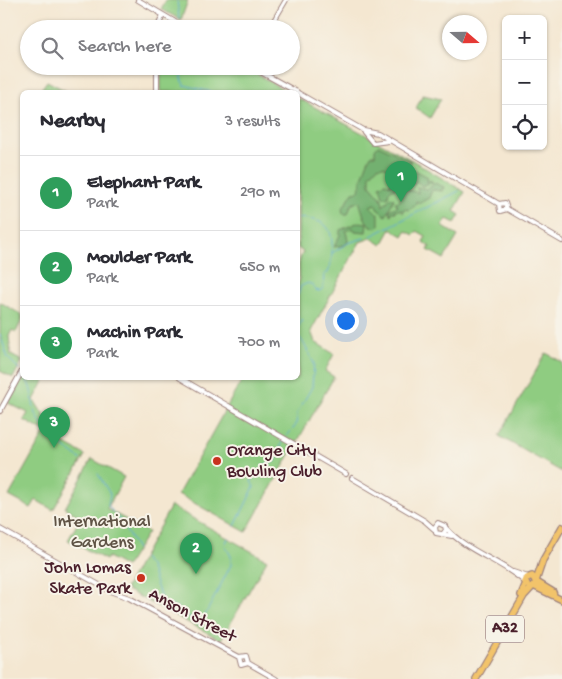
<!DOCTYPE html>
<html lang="en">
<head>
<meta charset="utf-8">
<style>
  body { margin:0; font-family:"Gochi Hand",sans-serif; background:#f7f7f7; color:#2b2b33 }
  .controls { position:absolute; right:15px; top:15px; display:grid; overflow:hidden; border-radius:8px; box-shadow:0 1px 4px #0004 }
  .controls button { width:45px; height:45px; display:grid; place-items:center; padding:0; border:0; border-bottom:1px solid #e1e1e2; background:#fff; color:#2b2b33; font:25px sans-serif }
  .compass { position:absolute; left:442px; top:15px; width:45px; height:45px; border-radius:50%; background:#fff; box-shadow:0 1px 4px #0004; rotate:110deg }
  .you { position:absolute; left:345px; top:320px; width:18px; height:18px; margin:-12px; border:4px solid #fff; border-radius:50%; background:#1a73e8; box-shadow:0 0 0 8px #1a73e833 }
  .badge { display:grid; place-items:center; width:32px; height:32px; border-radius:50%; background:#c8321e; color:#fff; font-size:16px; font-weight:700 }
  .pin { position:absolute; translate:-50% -41px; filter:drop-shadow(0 1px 2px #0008) }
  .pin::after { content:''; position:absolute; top:26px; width:18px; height:15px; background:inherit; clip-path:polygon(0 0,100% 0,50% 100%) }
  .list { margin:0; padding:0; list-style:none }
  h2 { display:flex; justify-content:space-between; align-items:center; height:65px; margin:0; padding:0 20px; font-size:21px }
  h2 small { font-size:16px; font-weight:400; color:#7c7c81 }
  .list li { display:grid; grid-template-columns:32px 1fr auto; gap:15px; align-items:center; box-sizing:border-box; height:75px; padding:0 20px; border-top:1px solid #e1e1e2 }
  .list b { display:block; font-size:19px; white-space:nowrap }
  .list p { margin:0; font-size:16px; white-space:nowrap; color:#7c7c81 }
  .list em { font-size:16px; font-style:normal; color:#7c7c81 }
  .icon { flex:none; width:28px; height:28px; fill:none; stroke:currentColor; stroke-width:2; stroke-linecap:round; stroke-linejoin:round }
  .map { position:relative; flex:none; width:562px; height:679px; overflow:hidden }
  .search { position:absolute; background:#fff; box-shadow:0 1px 4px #0004; left:20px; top:20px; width:280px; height:55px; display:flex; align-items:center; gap:12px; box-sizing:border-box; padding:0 18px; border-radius:28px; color:#7c7c81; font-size:19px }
  .panel { position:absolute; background:#fff; box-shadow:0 1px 4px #0004; left:20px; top:90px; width:280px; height:290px; border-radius:8px }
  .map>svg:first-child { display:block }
</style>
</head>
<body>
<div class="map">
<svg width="562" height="679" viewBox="0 0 562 679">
  <rect width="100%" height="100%" fill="#f7f3e8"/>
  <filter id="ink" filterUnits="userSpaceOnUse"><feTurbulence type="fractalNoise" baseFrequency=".02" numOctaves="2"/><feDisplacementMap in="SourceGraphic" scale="10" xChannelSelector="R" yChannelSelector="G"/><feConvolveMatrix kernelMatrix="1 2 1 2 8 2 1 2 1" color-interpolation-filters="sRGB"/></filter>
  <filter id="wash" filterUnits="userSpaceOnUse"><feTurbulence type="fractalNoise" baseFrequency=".0096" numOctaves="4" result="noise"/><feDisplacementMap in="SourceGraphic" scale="20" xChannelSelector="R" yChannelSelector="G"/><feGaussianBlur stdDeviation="1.12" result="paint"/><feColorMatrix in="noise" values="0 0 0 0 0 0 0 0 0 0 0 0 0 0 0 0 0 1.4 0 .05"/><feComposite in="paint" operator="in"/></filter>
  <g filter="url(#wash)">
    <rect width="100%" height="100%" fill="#f4e7d1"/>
    <!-- green -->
    <path fill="#8fcc81" stroke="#6c7656" d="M 166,0 L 188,0 L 181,20 L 161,9 Z
      M 161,66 L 243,66 L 288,92 L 161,92 Z
      M 47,81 L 49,82 L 68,92 L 39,92 Z
      M 423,95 L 441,99 L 430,118 L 416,108 Z
      M 298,98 L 412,160 L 465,192 L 454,211 L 460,215 L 455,223 L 447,219 L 442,226 L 458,236 L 444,259 L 428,250 L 430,247 L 423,242 L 426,236 L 417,231 L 414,235 L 406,231 L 403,236 L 391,229 L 382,245 L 371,238 L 360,242 L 311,331 L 315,342 L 334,354 L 325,371 L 334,377 L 246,532 L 178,494 L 243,378 L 298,378 L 298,282 C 302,271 295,267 303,252 L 298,248 Z
      M 0,302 L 22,315 L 22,320 L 16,332 L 12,330 L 9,336 L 11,355 L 22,361 L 13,378 L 0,371 Z
      M 546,353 L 562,362 L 562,472 L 499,436 Z
      M 22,377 L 46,378 L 34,400 L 60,441 L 85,455 L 53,510 L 36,500 L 31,508 L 9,496 L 45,432 L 24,420 L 28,413 L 8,403 Z
      M 92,459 L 124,477 L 107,509 L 148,532 L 126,567 L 108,557 L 106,560 L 68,540 L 81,517 L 65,508 Z
      M 171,506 L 267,560 L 221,640 L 125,589 Z"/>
    <!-- forest -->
    <path fill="#73b06f" stroke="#5e684d" d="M 378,145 L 411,161 L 406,175 L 401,179 L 406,184 L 406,189 L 418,193 L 417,187 L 428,189 L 435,183 L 444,187 L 442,191 L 432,190 L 429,198 L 420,203 L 416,201 L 416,205 L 409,210 L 404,209 L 403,213 L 402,210 L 395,210 L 396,212 L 392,212 L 391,215 L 389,210 L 398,206 L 395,202 L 400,201 L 401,191 L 404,191 L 404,188 L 398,188 L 400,180 L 397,187 L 389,191 L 388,197 L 383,197 L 380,186 L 385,183 L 391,185 L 391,172 L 384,166 L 377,167 L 370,175 L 370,185 L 382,199 L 383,206 L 391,197 L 394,199 L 386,216 L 377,209 L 376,204 L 370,206 L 379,215 L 379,226 L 376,228 C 364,225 363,212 359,201 L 351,205 L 348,214 L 343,214 L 342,209 L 353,192 L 359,191 C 361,180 366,164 371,155 L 375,155 L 375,149 Z
      M 415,170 L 428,177 L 427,182 L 431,180 L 433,182 L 422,186 L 416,181 L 413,185 L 413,182 L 407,180 Z
      M 359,222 L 367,223 L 366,232 L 355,231 L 353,228 L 346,231 L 348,241 L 346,245 L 334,247 L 340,235 L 340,230 Z"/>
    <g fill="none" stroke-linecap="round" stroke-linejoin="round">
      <!-- stream -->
      <path stroke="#5ca7d4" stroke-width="1" d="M 177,0 L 179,18
        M 178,66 L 184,85 L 212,92
        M 298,218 C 322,220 333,223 332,249 C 332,258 331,265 328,273 L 324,274 L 323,288 L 320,291 L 315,290 L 313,285 L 308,283 L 301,286 L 298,295
        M 371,236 L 459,191
        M 332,253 L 348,243 L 364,238
        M 298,317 L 302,321 L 298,327
        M 0,334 L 8,358 L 20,370
        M 25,378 C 33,387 31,399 35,411 C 42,432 63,446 80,459
        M 286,437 L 296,425 L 297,413 L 312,387 L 314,363 C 309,356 304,340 298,336
        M 98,474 L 110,494 L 108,506 L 119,519 L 137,549
        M 235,526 L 254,487 L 251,481 L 263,470 L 263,465 L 276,461 L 283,440
        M 143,558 L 150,566 L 163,604 L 176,607 L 199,624
        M 200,625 L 231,565 L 231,556 L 225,545 L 228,538"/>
    </g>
  </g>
  <g filter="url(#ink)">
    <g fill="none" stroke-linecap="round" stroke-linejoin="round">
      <!-- minor casing -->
      <g stroke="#9f837e" stroke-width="6">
        <path id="minor" d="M 138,0 L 187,29
          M 157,29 L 163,15
          M 269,29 L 286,0
          M 250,66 L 297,92
          M 157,92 L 157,66
          M 298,93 L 363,130 L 378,133 L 499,204
          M 364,132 L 373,143 L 389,141
          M 499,204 L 500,211 L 507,209
          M 499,204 L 505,203 L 507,209
          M 507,209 L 562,241
          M 180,378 L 346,474
          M 0,411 L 22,371
          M 352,478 L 425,521 L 434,529
          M 446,528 C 467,552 502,561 525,582
          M 0,529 L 110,591 L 129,598 L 239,657
          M 443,534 L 446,530 L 445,526 L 438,523 L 435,527 L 436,533 L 452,536
          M 513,572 L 528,577
          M 239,657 L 241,665 L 248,663
          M 239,657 L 246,656 L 248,663
          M 248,663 L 276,679"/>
      </g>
      <!-- major casing -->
      <g stroke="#9f837e" stroke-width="8">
        <path id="major" d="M 535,581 L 553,592 L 554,595
          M 533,586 L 562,600"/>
      </g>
      <!-- highway casing -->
      <g stroke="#9f837e" stroke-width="8">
        <path id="highway" d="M 527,585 L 525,582 L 527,578 L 532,576 L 535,580
          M 521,595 L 526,583
          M 476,679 L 524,596 L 535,584 L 543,560 L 562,527"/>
      </g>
      <!-- minor -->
      <use href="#minor" stroke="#fff" stroke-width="4"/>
      <!-- major -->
      <use href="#major" stroke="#f2c36a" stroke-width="5"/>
      <!-- highway -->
      <use href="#highway" stroke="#f2c36a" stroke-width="5.5"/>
    </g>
  </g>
  <!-- markers -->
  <g fill="#c8321e" stroke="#f7f3e8" stroke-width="2">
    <circle cx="217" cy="461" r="5"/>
    <circle cx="141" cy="578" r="5"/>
  </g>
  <g text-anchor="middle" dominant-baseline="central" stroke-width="4" stroke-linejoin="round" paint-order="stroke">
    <!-- shield labels -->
    <rect fill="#f7f3e8" stroke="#7e5f64" stroke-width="1" x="486" y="615.5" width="38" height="27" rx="4"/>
    <g font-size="16" font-weight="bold" fill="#4a1f2b">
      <text x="505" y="629">A32</text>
    </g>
    <!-- poi labels -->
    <g font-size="18" fill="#4a1f2b" stroke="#f7f3e8" text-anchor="start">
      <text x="227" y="451">Orange City<tspan x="227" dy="21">Bowling Club</tspan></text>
      <text x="131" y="568" text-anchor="end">John Lomas<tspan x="131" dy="21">Skate Park</tspan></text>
    </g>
    <!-- park labels -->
    <g font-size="18" fill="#5f5345" stroke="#f7f3e8">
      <text x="102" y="522">International<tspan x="102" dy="21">Gardens</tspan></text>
    </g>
    <!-- street labels -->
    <g font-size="18" fill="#4a1f2b" stroke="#f7f3e8">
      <text transform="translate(192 616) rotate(28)">Anson Street</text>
    </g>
  </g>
</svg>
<div class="controls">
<button>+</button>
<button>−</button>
<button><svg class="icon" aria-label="locate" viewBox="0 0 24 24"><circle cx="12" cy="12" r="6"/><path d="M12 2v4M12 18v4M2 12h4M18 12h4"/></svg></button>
</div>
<svg class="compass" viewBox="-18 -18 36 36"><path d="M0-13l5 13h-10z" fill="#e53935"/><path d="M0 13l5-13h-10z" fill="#7c7c81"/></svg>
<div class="you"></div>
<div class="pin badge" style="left:401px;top:202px;background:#2e9e5b">1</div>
<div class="pin badge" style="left:196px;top:574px;background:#2e9e5b">2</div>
<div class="pin badge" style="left:54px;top:448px;background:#2e9e5b">3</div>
<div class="search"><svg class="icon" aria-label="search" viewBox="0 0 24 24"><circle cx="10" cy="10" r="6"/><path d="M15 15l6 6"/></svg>Search here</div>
<section class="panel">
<h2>Nearby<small>3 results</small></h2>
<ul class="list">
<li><span class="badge" style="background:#2e9e5b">1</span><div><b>Elephant Park</b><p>Park</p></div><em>290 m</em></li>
<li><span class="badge" style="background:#2e9e5b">2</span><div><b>Moulder Park</b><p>Park</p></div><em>650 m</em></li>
<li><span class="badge" style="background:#2e9e5b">3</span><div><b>Machin Park</b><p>Park</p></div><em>700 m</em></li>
</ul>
</section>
</div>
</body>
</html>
